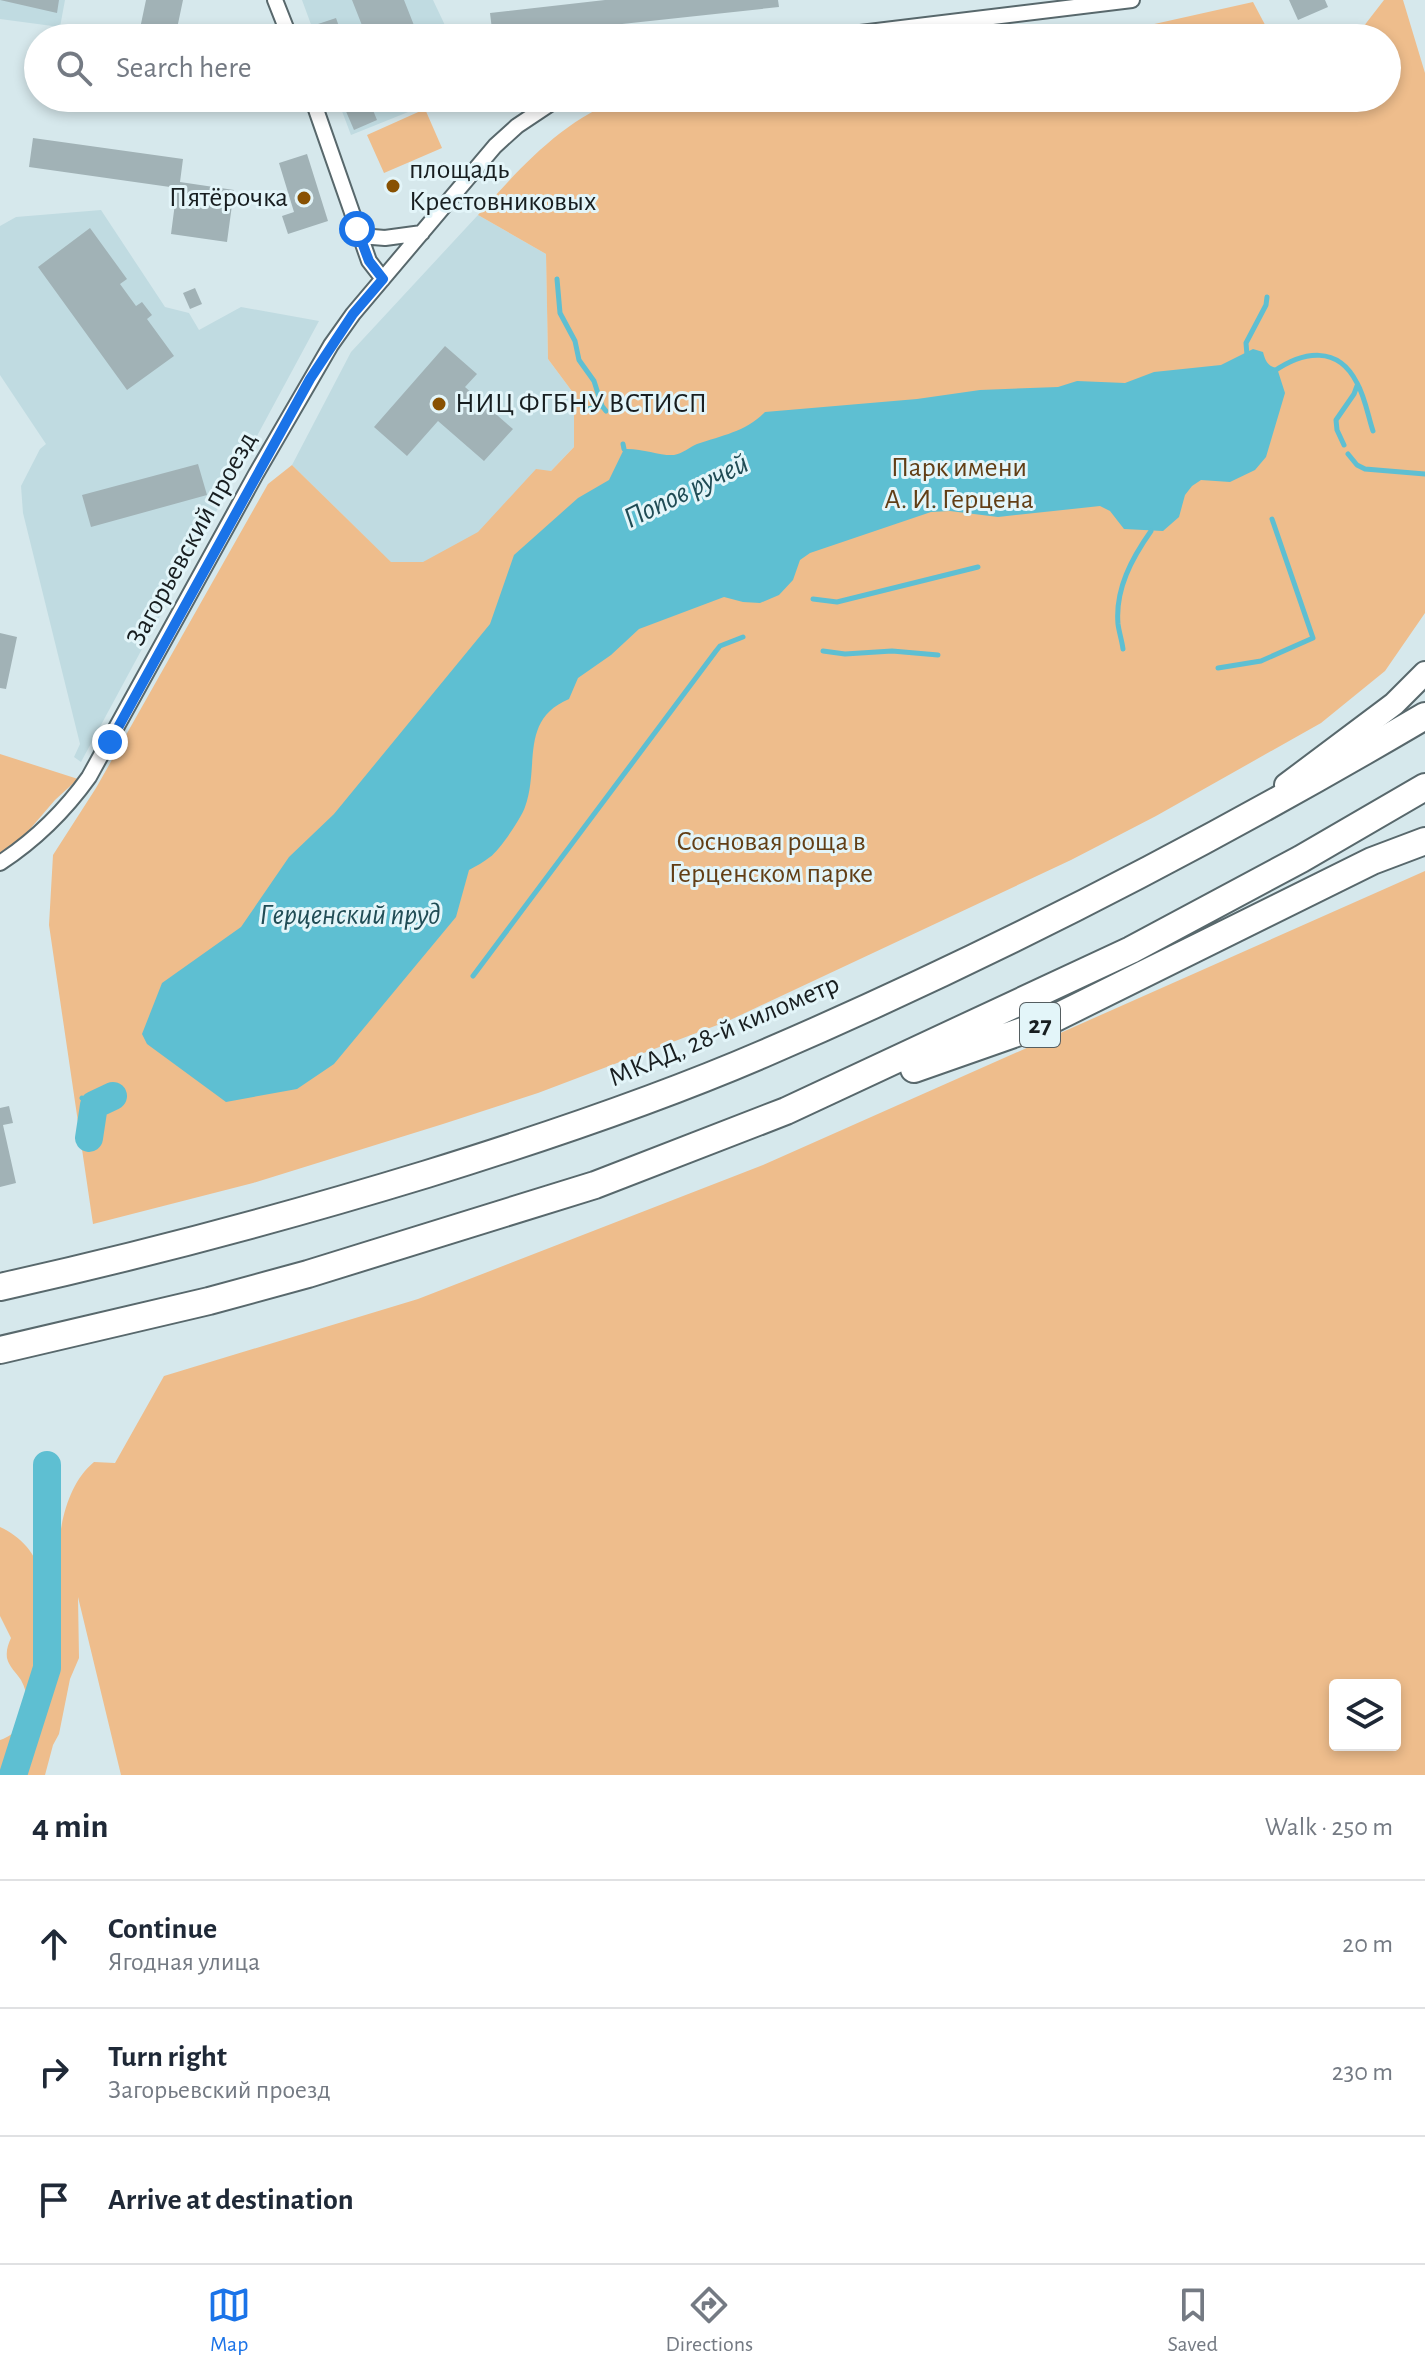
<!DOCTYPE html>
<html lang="en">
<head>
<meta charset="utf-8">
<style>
  body { margin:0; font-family:"Alegreya Sans",sans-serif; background:#f2f2f3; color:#1f2937 }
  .controls { position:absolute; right:24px; bottom:24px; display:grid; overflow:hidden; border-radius:8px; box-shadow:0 4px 12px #0003 }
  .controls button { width:72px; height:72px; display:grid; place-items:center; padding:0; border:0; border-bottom:2px solid #e0e1e3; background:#fff; color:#1f2937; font:40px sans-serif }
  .stop { position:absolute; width:24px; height:24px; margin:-18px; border:6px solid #1a73e8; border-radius:50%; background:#fff }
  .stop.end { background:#1a73e8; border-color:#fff; box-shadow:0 2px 8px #0008 }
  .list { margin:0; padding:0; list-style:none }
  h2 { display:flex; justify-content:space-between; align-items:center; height:104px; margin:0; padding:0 32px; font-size:34px }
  h2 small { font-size:26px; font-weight:400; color:#747a83 }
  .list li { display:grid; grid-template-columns:52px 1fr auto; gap:24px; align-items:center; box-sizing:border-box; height:128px; padding:0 32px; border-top:2px solid #e0e1e3 }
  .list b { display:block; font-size:30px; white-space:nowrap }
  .list p { margin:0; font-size:26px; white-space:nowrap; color:#747a83 }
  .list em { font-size:26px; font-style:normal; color:#747a83 }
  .icon { flex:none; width:44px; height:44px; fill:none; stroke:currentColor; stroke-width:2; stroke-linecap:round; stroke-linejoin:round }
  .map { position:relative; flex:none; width:1425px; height:1775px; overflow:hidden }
  .search { position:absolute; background:#fff; box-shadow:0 4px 12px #0003; left:24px; right:24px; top:24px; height:88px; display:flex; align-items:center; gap:20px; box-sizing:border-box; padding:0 28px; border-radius:44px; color:#747a83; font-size:30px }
  .sheet { height:488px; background:#fff }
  nav { display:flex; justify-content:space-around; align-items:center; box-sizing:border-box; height:112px; border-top:2px solid #e0e1e3; background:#fff; font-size:22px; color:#747a83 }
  nav a { display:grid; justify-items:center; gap:4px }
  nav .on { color:#1a73e8 }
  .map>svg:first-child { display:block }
</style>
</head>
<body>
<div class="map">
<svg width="1425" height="1775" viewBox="0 0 1425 1775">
  <rect width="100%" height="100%" fill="#d6e8ec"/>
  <!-- built -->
  <path fill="#c0dbe1" d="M 0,0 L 65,0 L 60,27 L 0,19 Z
    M 302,0 L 433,0 L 451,38 L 316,38 Z
    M 337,98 L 443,98 L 351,135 Z
    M 101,210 L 165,307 L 189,313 L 199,330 L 241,307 L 319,321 L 81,762 L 74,757 L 80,744 L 23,513 L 21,486 L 40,449 L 46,444 L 0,375 L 0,226 L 16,217 Z
    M 478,215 L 546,254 L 548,359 L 574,394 L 574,447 L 428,599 L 292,465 L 351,352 Z"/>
  <!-- green -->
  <path fill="#eebd8c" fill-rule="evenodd" d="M 1384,0 L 1403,0 L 1425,73 L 1425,613 L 1385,671 L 1321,723 L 1156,816 L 1071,860 L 728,1021 L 538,1093 L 443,1124 L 253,1183 L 93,1224 L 49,925 L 53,855 L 96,788 L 268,484 L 292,465 L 391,562 L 423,562 L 478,532 L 536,469 L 551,471 L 574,447 L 574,394 L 548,359 L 546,254 L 478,215 C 519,169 563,119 623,98 L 1387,98 L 1387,38 L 1346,38 L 1360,31 Z
    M 1253,2 L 1272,38 L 1112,38 L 1133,35 L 1132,29 Z
    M 425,109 L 442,148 L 384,173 L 367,135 Z
    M 0,754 L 78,779 L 55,800 L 24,836 L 0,853 Z
    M 1425,871 L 1425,1775 L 121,1775 L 78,1597 L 79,1658 L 70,1679 L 59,1734 L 53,1745 L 45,1775 L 0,1775 L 0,1740 C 25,1732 34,1703 21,1680 C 16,1672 9,1667 7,1658 C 6,1650 8,1645 11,1638 L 0,1616 L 0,1527 C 20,1536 38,1554 40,1577 C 41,1589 40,1598 43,1610 L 56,1612 C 56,1567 55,1494 94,1462 L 115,1463 L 164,1376 L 418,1299 L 763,1165 ZM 1335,1685 L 1395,1685 L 1395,1745 L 1335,1745 Z"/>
  <!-- water -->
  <path fill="#5ebfd2" d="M 1253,349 L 1263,352 C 1265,360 1268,367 1277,368 L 1285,393 L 1266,457 L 1255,470 L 1230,482 L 1201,480 L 1192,486 L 1185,495 L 1179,517 L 1163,531 L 1124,529 L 1110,511 L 1100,506 L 998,517 L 950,511 L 931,512 L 810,553 L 800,560 L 793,580 L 779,595 L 760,603 L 743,602 L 724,597 L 639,629 L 611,655 L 578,678 L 569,699 C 519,720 540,766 525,807 C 522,817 499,851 490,857 C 484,862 476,866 469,870 L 456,917 L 334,1064 L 297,1089 L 226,1102 L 147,1044 L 142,1034 L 162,983 L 241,927 L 289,857 L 334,814 L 490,624 L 514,555 L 578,498 L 609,480 L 624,449 C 642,448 660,456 674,455 C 682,454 690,447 697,444 C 723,435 745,432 765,412 L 917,399 L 980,390 L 1058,387 L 1077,381 L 1125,383 L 1154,372 L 1221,365 Z"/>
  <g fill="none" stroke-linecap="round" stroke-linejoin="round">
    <!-- stream -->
    <path stroke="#5ebfd2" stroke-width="5" d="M 557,279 L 560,313 L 575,341 L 579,360 L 594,381 L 602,406
      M 1247,355 L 1246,343 L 1266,305 L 1267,297
      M 1273,372 C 1303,351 1338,345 1357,383 C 1365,397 1368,416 1373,431
      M 583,410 L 602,406 L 606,411
      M 623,444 L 624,449
      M 1344,445 L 1337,430 L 1336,420 L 1354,394 L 1357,386
      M 1348,454 L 1357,465 L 1365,469 L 1425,474
      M 813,599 L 837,602 L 978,567
      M 1123,649 C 1122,641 1119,632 1118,624 C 1115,589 1132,558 1151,531
      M 823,651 L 845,654 L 892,651 L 938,655
      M 1218,668 L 1261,661 L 1313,638 L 1272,519
      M 473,976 L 716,651 L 720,646 L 743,637
      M 82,1098 L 94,1105"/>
    <!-- river -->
    <path stroke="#5ebfd2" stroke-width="28" d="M 89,1138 L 94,1105 L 113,1096
      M 13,1775 L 47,1668 L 47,1465"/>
  </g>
  <!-- building -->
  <path fill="#a1b2b6" d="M 0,0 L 59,0 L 57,13 Z
    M 146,0 L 183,0 L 175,38 L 138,38 Z
    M 352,0 L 404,0 L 419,38 L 367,38 Z
    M 605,0 L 778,0 L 779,7 L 493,38 L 490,13 Z
    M 1289,0 L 1325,0 L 1328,7 L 1298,20 Z
    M 336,18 L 343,38 L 320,38 L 315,25 Z
    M 352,98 L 368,98 L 377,120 L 354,130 L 342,102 Z
    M 33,138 L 183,159 L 180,182 L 234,190 L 227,242 L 171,234 L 177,188 L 29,167 Z
    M 307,154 L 328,221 L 288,234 L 282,216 L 294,212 L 279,163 Z
    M 90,228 L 127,279 L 120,284 L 136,306 L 142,302 L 152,315 L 147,319 L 174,356 L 127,390 L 38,267 Z
    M 195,288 L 202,304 L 190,309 L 183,293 Z
    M 445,346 L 477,374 L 465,387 L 513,429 L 484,461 L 438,421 L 407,456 L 374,427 Z
    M 198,464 L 207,495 L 91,527 L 82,495 Z
    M 0,633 L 17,637 L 6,689 L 0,688 Z
    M 9,1106 L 13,1123 L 3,1125 L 16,1183 L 0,1187 L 0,1108 Z"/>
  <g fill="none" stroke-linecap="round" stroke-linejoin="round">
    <!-- street casing -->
    <g stroke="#58686c" stroke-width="18">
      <path id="street" d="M 275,0 L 290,38
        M 819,38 L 1132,0
        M 312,98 L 369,261 L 383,279
        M 360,236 L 385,238 L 422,233
        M 0,863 C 35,840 64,812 89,777 L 256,474 L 331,345 L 353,314 L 495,146 L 517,126 L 559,98"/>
    </g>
    <!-- primary casing -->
    <g stroke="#58686c" stroke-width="26">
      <path id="primary" d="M 1286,785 L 1394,704 L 1425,673"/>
    </g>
    <!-- highway casing -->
    <g stroke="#58686c" stroke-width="30">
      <path id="highway" d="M 914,1069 L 1045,1023 L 1372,861 L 1425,841
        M 0,1287 C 144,1255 286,1217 427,1174 C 540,1139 654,1101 763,1054 C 991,956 1211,842 1425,716
        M 0,1350 L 209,1301 L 308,1274 L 595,1185 L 786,1111 L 1131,950 L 1301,859 L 1425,787"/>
    </g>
    <!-- street -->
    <use href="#street" stroke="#fff" stroke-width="14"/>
    <!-- primary -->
    <use href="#primary" stroke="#fff" stroke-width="22"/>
    <!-- highway -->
    <use href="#highway" stroke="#fff" stroke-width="26"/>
  </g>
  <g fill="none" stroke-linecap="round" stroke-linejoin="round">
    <!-- route -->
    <path stroke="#1a73e8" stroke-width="10" d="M 110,742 L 310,379 L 353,314 L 383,279 L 369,261 L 357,229"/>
  </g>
  <!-- markers -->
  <g fill="#885102" stroke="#e3f5f9" stroke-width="3">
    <circle cx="393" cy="186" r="8"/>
    <circle cx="304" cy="198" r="8"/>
    <circle cx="439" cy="404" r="8"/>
  </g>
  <g text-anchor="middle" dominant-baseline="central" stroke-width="6" stroke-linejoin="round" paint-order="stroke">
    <!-- shield labels -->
    <rect fill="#e3f5f9" stroke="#555e61" stroke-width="2" x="1020" y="1003" width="40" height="44" rx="6"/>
    <g font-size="26" font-weight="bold" fill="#181e20">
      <text x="1040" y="1025">27</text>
    </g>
    <!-- poi labels -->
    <g font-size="28" fill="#181e20" stroke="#e3f5f9" text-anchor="start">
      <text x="409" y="170">площадь<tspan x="409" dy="32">Крестовниковых</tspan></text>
      <text x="288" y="198" text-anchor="end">Пятёрочка</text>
      <text x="455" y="404">НИЦ ФГБНУ ВСТИСП</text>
    </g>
    <!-- park labels -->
    <g font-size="28" fill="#623e15" stroke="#e3f5f9">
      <text x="959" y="468">Парк имени<tspan x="959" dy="32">А. И. Герцена</tspan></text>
      <text x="771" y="842">Сосновая роща в<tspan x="771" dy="32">Герценском парке</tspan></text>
    </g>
    <!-- street labels -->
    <g font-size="28" fill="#181e20" stroke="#e3f5f9">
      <text transform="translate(192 539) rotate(-61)">Загорьевский проезд</text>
      <text transform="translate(724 1031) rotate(-23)">МКАД, 28-й километр</text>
    </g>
    <!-- water labels -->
    <g font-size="30" font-style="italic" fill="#204c55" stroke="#e3f5f9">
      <text transform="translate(686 491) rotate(-26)">Попов ручей</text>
      <text x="350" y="915">Герценский пруд</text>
    </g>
  </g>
</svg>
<div class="controls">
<button><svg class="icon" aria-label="layers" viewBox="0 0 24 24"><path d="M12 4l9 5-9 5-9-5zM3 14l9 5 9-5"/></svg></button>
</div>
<div class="stop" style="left:357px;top:229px"></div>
<div class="stop end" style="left:110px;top:742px"></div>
<div class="search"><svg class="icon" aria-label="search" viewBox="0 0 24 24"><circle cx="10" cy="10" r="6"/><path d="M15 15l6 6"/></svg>Search here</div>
</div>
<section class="sheet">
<h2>4 min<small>Walk · 250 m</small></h2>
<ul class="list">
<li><svg class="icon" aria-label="ahead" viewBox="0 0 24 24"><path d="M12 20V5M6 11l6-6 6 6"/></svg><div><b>Continue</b><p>Ягодная улица</p></div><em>20 m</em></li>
<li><svg class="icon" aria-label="right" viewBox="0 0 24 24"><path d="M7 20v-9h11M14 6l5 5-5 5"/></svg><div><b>Turn right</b><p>Загорьевский проезд</p></div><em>230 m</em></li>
<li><svg class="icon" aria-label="arrive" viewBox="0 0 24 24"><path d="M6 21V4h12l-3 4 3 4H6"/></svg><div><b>Arrive at destination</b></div></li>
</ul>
</section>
<nav>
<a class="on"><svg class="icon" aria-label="map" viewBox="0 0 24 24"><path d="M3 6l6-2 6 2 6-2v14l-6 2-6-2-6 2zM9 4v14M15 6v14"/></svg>Map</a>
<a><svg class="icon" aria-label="directions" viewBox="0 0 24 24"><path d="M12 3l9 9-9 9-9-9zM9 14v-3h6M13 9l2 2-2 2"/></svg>Directions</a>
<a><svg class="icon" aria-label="saved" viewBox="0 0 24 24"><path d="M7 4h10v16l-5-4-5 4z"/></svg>Saved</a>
</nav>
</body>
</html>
